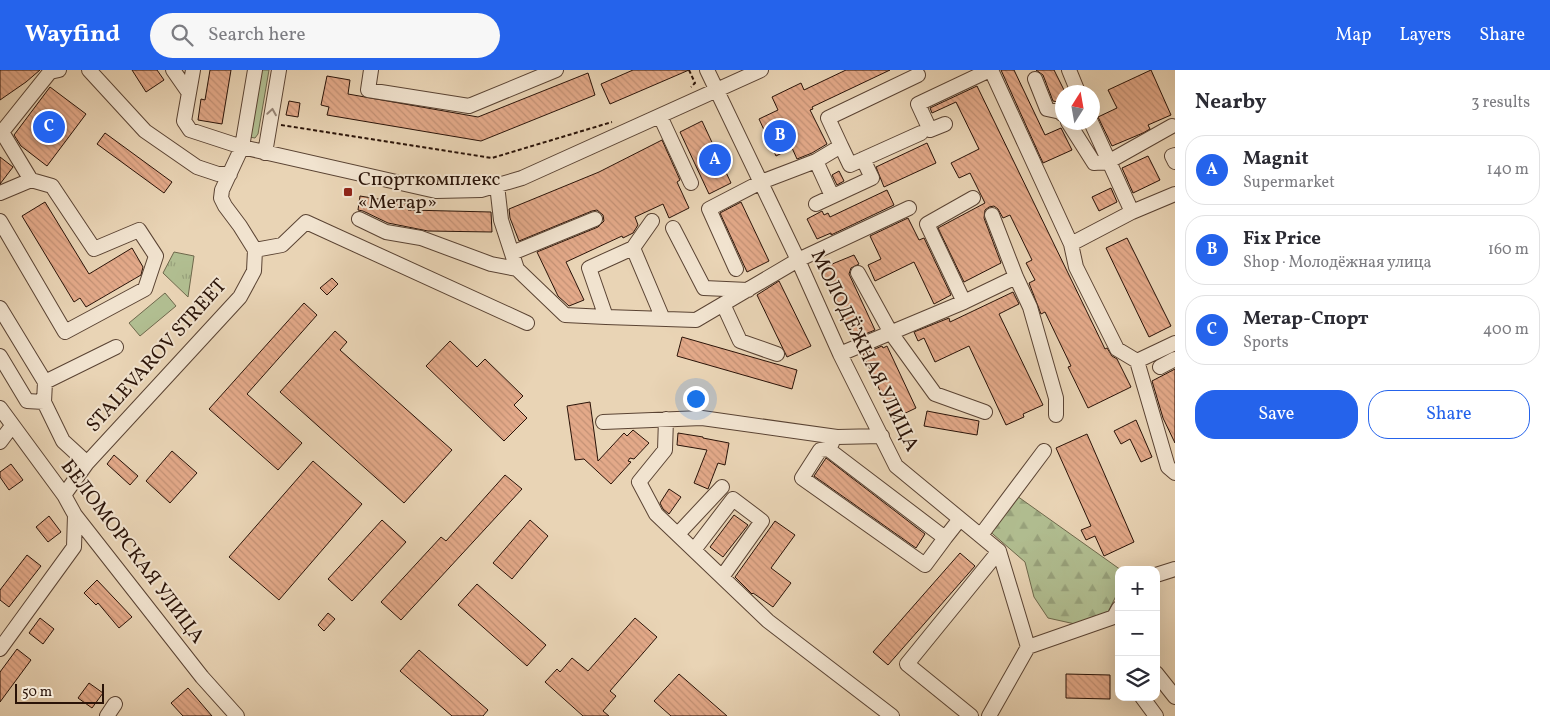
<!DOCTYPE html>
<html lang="en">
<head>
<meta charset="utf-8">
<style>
  body { margin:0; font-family:Vollkorn,serif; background:#f7f7f7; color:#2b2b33 }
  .controls { position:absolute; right:15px; bottom:15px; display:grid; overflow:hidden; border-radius:10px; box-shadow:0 5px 20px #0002 }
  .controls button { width:45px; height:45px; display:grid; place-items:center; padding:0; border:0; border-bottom:1px solid #e1e1e2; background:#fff; color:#2b2b33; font:25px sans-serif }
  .compass { position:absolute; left:1055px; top:15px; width:45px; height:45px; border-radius:50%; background:#fff; box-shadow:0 5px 20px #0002; rotate:11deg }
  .scale { position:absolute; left:15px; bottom:12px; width:89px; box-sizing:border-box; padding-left:5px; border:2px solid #2a1308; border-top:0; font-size:14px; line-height:18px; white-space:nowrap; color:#2a1308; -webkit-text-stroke:4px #f1e3cf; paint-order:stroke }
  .you { position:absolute; left:695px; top:328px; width:18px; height:18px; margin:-12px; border:4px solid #fff; border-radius:50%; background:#1a73e8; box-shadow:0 0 0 8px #1a73e833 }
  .badge { display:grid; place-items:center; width:32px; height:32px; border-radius:50%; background:#2563eb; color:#fff; font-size:16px; font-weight:700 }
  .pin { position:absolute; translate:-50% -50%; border:2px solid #fff; box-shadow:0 1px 5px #0006 }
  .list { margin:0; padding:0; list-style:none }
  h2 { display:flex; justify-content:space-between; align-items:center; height:65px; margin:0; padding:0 20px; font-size:21px }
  h2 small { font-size:16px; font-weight:400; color:#7c7c81 }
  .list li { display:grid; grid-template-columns:32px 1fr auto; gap:15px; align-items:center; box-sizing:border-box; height:70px; margin:0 10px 10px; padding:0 10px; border:1px solid #e1e1e2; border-radius:20px }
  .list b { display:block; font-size:19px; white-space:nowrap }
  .list p { margin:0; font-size:16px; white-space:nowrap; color:#7c7c81 }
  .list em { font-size:16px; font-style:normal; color:#7c7c81 }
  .actions { display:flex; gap:10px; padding:15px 20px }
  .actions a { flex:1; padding:11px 0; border:1px solid #2563eb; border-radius:20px; text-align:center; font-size:18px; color:#2563eb }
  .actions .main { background:#2563eb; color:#fff }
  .icon { flex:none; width:28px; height:28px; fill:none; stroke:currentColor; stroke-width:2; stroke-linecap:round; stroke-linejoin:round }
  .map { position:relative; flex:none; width:1175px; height:646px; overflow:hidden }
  header { display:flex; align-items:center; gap:30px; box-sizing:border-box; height:70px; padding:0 25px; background:#2563eb; color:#fff }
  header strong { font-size:24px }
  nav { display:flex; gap:28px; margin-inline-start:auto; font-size:18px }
  .search { width:350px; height:45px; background:#f7f7f7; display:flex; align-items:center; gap:12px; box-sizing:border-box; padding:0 18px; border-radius:28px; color:#7c7c81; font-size:19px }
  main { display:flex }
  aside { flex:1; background:#fff }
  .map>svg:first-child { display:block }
</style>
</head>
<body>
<header>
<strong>Wayfind</strong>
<div class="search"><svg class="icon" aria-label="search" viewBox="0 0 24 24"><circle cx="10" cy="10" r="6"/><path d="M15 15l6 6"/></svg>Search here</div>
<nav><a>Map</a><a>Layers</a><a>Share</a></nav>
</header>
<main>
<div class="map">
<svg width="1175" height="646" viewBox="0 0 1175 646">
  <defs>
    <pattern id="forest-firs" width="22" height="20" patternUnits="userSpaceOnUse" patternTransform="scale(1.25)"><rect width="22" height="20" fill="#b1be91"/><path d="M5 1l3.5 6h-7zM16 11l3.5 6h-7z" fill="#98a27c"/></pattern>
    <pattern id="park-tufts" width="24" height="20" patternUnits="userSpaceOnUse" patternTransform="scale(1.25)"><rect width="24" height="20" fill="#b1be91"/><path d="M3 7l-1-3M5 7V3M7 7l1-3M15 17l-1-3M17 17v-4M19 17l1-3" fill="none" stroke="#98a27c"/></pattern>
    <pattern id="building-back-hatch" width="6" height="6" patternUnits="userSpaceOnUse" patternTransform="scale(1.25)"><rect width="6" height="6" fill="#e3a989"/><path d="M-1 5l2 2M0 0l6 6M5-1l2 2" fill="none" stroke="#c39175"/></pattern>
  </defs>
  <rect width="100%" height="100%" fill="#e9d4b5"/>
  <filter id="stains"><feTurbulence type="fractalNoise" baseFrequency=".004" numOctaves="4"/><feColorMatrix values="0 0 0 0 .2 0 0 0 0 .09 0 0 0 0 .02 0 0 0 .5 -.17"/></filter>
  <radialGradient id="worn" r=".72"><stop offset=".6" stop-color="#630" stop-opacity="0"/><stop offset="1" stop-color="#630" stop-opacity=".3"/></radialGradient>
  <!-- grass -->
  <path fill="#b1be91" stroke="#6e684c" d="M 258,0 L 269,0 L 258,64 L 255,68 L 249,67 Z
    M 165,223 L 176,236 L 140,266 L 129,253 Z"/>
  <!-- forest -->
  <path fill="url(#forest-firs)" stroke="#6e684c" d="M 1017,426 L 1121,500 L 1119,500 L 1119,520 L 1105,548 L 1084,556 L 1048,548 L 1034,527 L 1025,492 L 986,458 Z"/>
  <!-- park -->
  <path fill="url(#park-tufts)" stroke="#6e684c" d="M 174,182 L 194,186 L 188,227 L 163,203 Z"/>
  <!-- building -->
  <path fill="url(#building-back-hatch)" stroke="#2a1308" d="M 0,0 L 40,0 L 26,12 L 0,30 Z
    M 132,0 L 157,0 L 164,10 L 146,22 Z
    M 210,0 L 231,0 L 222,54 L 198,50 L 201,29 L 205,30 Z
    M 633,0 L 689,0 L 610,34 L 601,14 Z
    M 846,0 L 890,0 L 812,37 L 813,39 L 810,40 L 827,74 L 812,83 L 797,89 L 792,78 L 776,86 L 759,49 L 778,40 L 772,27 L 801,13 L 804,20 Z
    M 1001,0 L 1014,0 L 1045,65 L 1061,58 L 1072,80 L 1043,93 Z
    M 1036,0 L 1054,0 L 1065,22 L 1062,22 L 1062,30 L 1058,32 L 1053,31 L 1043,5 Z
    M 1151,0 L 1171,45 L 1148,55 L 1150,59 L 1143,63 L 1112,76 L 1098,47 L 1117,38 L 1108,20 Z
    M 588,3 L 595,25 L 481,71 L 327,45 L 329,37 L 321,35 L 327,6 L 350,10 L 348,24 L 478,47 Z
    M 977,16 L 1105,279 L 1107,278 L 1112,286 L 1117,289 L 1131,317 L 1088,338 L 1068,297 L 1071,296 L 1045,242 L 1041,244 L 1029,213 L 1035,210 L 1026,193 L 1032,190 L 1010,145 L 1003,148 L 998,139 L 994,136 L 989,137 L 985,140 L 984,148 L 1001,193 L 964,212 L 938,158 L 985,133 L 970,103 L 959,108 L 951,93 L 979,79 L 956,32 L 932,43 L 930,38 Z
    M 50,17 L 86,44 L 47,96 L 21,76 L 14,65 Z
    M 289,31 L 300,33 L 298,47 L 286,45 Z
    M 702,51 L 731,113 L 709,124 L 680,62 Z
    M 105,63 L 172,112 L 164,123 L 97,74 Z
    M 662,70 L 680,110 L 677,112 L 689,138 L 669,148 L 663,134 L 635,147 L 638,155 L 633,163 L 623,168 L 622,166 L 566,192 L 584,230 L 569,236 L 558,226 L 537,182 L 598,157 L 604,151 L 603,145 L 597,140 L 592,141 L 519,171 L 510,148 L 509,139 L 599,102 Z
    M 927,73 L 936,93 L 884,117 L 876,97 Z
    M 1148,86 L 1160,110 L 1133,123 L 1122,98 Z
    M 0,87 L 13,97 L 0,114 Z
    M 839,101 L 844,111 L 837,115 L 832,105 Z
    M 1111,118 L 1117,132 L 1099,141 L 1092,127 Z
    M 887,120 L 894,135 L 831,165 L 831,163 L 817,169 L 807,149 L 822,141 L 824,145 L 828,143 L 830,147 Z
    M 360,126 L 409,134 L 408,140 L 491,142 L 492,162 L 428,161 L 388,153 L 363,141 L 358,140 Z
    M 45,132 L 89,204 L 132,178 L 143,197 L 141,205 L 86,237 L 80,228 L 74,232 L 22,146 Z
    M 741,132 L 769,191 L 747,202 L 720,143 Z
    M 908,148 L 919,170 L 924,168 L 951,225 L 934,234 L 914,192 L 875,211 L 868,195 L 881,189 L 870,166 Z
    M 1127,168 L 1171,256 L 1149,267 L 1106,178 Z
    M 854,185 L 859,194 L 851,198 L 849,204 L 875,260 L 853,269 L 820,199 Z
    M 332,208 L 338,214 L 327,225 L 320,218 Z
    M 779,211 L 811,276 L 787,287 L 757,225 Z
    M 1013,222 L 1019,234 L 999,244 L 1043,335 L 1023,344 L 1024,347 L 1006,355 L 969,276 L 935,292 L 924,268 L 918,271 L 914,262 L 949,248 L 950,252 Z
    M 304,233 L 317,245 L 247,324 L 302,373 L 278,400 L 209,339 Z
    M 335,261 L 347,272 L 340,280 L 452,380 L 404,433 L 280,322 Z
    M 682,267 L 797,300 L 792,319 L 677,286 Z
    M 450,271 L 477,297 L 485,289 L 523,326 L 514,335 L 527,348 L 504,371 L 426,296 Z
    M 882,276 L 883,278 L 887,276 L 916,338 L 893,349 L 863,284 Z
    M 1175,299 L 1175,373 L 1163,348 L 1152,311 Z
    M 590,332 L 598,391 L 624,363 L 627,366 L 633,360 L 649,373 L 634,389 L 630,388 L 628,391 L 631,392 L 611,414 L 584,389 L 575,390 L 567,336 Z
    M 927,341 L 979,351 L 977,365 L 924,356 Z
    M 1136,350 L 1152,387 L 1141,392 L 1130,369 L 1121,374 L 1114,361 Z
    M 678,363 L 703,367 L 703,368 L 729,373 L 725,395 L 718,393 L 708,419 L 694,413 L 707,380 L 677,375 Z
    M 1087,364 L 1134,472 L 1104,486 L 1095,466 L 1086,470 L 1081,460 L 1091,456 L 1056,378 Z
    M 172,381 L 197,403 L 170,433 L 146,411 Z
    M 114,385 L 138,406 L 130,415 L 107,394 Z
    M 826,388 L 925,464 L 916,478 L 814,406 Z
    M 313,391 L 362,434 L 279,530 L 229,487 Z
    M 11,394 L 23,410 L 9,420 L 0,407 L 0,402 Z
    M 505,405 L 522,419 L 401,550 L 381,532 L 441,467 L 446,471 Z
    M 669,419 L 681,427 L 669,444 L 663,439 L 660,433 Z
    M 734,445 L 748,455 L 723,487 L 710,477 Z
    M 49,446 L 61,462 L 48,472 L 36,457 Z
    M 382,450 L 406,472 L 352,531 L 328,509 Z
    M 530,450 L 548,466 L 512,509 L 493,493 Z
    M 775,451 L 795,465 L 771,498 L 791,513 L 773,537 L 753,523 L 752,524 L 735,507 Z
    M 960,483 L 975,496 L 888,595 L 873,582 Z
    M 27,485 L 41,496 L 9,537 L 0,530 L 0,520 Z
    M 97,510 L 132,547 L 119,558 L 98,533 L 96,535 L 84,523 Z
    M 477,514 L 546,575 L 527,596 L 458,535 Z
    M 328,543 L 335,549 L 324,561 L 318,555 Z
    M 40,548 L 54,559 L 43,574 L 29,563 Z
    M 635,548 L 657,567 L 610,621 L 616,626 L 603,641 L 609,646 L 583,646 L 545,612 L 557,599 L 560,602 L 572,588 L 588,601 Z
    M 17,579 L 31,590 L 0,632 L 0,602 Z
    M 419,580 L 488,640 L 483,646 L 452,646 L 400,601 Z
    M 679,604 L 727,646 L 671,646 L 654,631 Z
    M 1066,604 L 1110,605 L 1110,629 L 1066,628 Z
    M 89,613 L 103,623 L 92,638 L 78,628 Z
    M 188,618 L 212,646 L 183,646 L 171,633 Z"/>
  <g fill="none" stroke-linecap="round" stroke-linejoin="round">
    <!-- minor casing -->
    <g stroke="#5a4333" stroke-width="16">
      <path id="minor" d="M 89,0 L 145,61 L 197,97 L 218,104 L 230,104
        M 173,0 L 189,23
        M 193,0 L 184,51 L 190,60 L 242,77 L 436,121 L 481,120 L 522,108 L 761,0
        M 371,0 L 368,20 L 469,36 L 556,0
        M 707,0 L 798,190 L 840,284 L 896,396 L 999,481 L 1028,577
        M 991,0 L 1071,174 L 1076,197 L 1117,279 L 1137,291
        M 1069,0 L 1078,22
        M 1035,9 L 1047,39 L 1061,42 L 1062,44
        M 660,46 L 691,113
        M 1068,52 L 1094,93 L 1108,92 L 1172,56
        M 1091,52 L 1132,142
        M 945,54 L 930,60 L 918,34 L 990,0
        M 841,76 L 850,95 L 921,63
        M 265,83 L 279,0
        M 1175,85 L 1172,86 L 1175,92
        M 816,91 L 832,126
        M 0,123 L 31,110 L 2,62 L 50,2 L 59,0
        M 816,134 L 872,108 L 863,89
        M 992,145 L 1016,207 L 1030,237 L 1056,328 L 1056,345
        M 359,149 L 386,162 L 421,168 L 491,194 L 517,199 L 501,150 L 497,115
        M 0,151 L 65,262 L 145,219 L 156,186 L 139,160 L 94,179 L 52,116 L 31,110
        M 673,158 L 704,218 L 748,220
        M 1071,174 L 1132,142 L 1175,124
        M 633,178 L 652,151
        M 255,180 L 282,175 L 306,152 L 527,253
        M 512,183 L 595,149
        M 517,199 L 565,245 L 606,247
        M 736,199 L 709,139 L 761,112 L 816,91 L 841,76 L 828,48 L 918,5
        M 858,203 L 891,263 L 935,324 L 985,342
        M 964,232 L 927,154 L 973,128
        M 723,234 L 740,271 L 777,284
        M 0,238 L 45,312 L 44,332
        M 663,249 L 633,178 L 589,198 L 606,247 L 696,250 L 798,190 L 909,138
        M 840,284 L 964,232 L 1016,207
        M 0,286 L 27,331 L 44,332 L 63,371 L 87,393
        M 1137,291 L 1168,397 L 1175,403
        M 1137,291 L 1175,273
        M 1160,297 L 1175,289
        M 45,312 L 116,277
        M 0,338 L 64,425 L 75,445 L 202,607 L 237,646
        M 666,349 L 665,380 L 639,412 L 656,444 L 768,551 L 892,646
        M 603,352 L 702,348 L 837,367 L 882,366
        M 0,372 L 12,356
        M 832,373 L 828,379 L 945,468 L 960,449
        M 828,379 L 820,380 L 802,408 L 925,495 L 945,468
        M 64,425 L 87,393 L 240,227 L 254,201 L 255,180 L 240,156 L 225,136 L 221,128 L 222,120 L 242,77 L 255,0
        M 678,464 L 722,417
        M 981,465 L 1044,381
        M 694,480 L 733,429 L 762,451 L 722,507
        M 1156,505 L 1175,499
        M 1028,577 L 1114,547 L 1119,538
        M 0,579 L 74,477 L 75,445
        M 1156,603 L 1175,627
        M 1142,627 L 1156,646
        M 107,646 L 115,634
        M 971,646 L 907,594 L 999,481
        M 989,646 L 1028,577"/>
    </g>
    <!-- path -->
    <path stroke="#2a1308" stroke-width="2" stroke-dasharray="4 2.5" stroke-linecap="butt" d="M 689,0 L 695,13 L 691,17
      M 281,55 L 492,88 L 612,52"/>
    <!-- minor -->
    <use href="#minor" stroke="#f1e3cf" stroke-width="14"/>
  </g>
  <!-- one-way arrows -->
  <defs><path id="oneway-chevron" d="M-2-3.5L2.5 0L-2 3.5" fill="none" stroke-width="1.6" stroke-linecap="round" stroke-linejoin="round" transform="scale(1.25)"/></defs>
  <use stroke="#978575" href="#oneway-chevron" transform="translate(272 42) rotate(-81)"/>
  <!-- markers -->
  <rect fill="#8f2418" stroke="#f1e3cf" stroke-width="2" x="343" y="117" width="10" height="10" rx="2.5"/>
  <g text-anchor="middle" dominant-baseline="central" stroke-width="4" stroke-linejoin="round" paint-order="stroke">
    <!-- poi labels -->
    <g font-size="20" fill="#2a1308" stroke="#f1e3cf" text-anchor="start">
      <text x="358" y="110">Спорткомплекс<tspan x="358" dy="23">«Метар»</tspan></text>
    </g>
    <!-- street labels -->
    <g font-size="20" fill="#2a1308" stroke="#f1e3cf">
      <text transform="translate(864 281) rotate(64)">МОЛОДЁЖНАЯ УЛИЦА</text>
      <text transform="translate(157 286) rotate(-48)">STALEVAROV STREET</text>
      <text transform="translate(132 482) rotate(53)">БЕЛОМОРСКАЯ УЛИЦА</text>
    </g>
  </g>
  <rect width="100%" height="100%" filter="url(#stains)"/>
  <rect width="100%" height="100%" fill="url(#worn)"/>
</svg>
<div class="controls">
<button>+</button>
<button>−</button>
<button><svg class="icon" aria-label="layers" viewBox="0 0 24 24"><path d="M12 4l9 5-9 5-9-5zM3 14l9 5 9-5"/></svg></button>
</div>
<svg class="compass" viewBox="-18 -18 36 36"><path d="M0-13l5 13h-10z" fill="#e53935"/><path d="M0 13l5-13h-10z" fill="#7c7c81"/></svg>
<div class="scale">50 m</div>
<div class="you"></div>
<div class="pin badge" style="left:715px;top:90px">A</div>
<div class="pin badge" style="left:780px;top:66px">B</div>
<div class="pin badge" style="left:49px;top:57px">C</div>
</div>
<aside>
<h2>Nearby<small>3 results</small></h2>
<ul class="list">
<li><span class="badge">A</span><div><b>Magnit</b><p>Supermarket</p></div><em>140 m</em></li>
<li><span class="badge">B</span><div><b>Fix Price</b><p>Shop · Молодёжная улица</p></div><em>160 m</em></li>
<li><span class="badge">C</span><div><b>Метар-Спорт</b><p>Sports</p></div><em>400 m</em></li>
</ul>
<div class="actions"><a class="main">Save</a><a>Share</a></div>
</aside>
</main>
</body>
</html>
